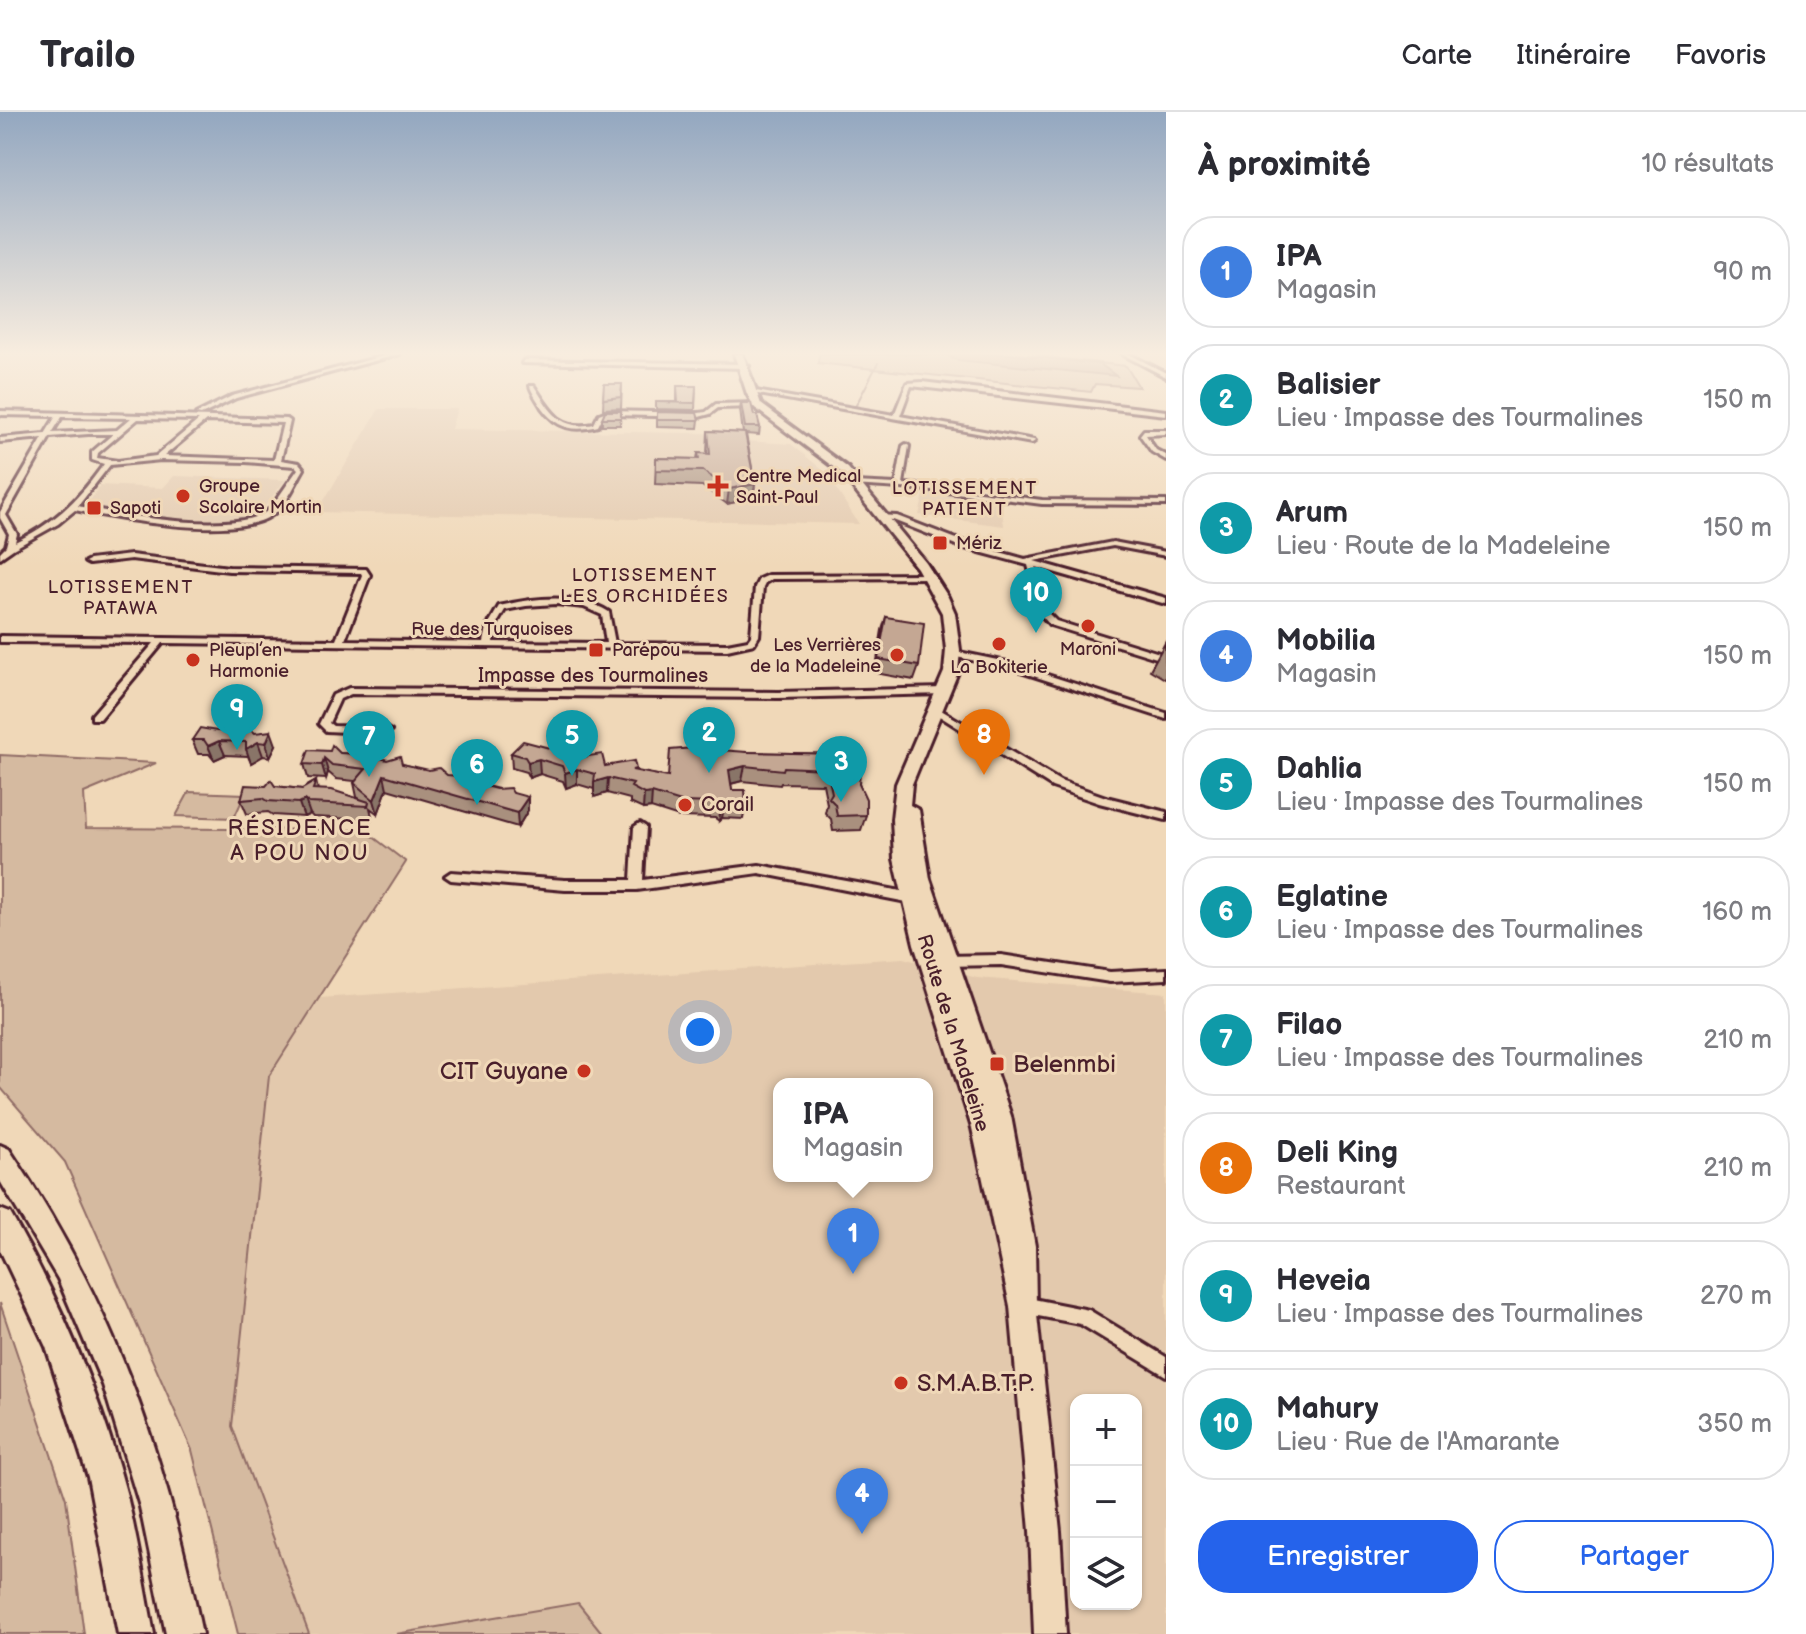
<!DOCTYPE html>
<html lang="fr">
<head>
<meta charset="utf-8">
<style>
  body { margin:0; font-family:"Balsamiq Sans",sans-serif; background:#f2f2f3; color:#2b2b33 }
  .controls { position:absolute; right:24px; bottom:24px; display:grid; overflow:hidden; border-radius:16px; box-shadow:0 2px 6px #0004 }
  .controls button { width:72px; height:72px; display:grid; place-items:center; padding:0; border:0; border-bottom:2px solid #e1e1e2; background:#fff; color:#2b2b33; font:40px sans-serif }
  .you { position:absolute; left:700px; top:920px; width:28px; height:28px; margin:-20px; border:6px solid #fff; border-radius:50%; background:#1a73e8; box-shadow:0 0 0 12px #1a73e833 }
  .badge { display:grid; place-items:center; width:52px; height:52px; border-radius:50%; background:#2563eb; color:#fff; font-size:26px; font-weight:700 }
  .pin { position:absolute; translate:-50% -66px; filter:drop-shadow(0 2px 4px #0008) }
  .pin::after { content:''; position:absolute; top:42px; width:28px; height:24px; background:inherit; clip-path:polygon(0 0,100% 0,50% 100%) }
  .popup { position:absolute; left:773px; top:966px; width:160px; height:104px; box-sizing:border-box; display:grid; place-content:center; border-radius:16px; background:#fff; filter:drop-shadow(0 2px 6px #0005); font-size:26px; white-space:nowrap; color:#7c7c81 }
  .popup b { font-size:30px; color:#2b2b33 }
  .popup::after { content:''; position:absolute; left:50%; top:100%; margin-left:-16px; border:16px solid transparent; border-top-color:#fff }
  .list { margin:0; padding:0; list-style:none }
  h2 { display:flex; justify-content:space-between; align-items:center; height:104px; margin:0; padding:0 32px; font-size:34px }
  h2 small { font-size:26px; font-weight:400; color:#7c7c81 }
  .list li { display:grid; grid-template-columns:52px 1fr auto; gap:24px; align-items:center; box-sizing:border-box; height:112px; margin:0 16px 16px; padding:0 16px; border:2px solid #e1e1e2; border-radius:32px }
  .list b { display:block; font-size:30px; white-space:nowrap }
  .list p { margin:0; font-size:26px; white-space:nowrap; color:#7c7c81 }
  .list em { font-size:26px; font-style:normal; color:#7c7c81 }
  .actions { display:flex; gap:16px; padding:24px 32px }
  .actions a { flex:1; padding:18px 0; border:2px solid #2563eb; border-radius:32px; text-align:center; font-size:28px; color:#2563eb }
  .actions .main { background:#2563eb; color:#fff }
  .icon { flex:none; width:44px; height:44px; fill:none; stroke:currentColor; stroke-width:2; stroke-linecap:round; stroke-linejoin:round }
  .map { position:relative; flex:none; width:1166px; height:1522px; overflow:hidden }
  header { display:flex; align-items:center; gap:48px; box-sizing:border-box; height:112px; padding:0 40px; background:#fff; border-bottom:2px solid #e1e1e2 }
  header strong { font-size:38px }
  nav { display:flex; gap:44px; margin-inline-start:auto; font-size:28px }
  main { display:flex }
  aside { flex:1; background:#fff }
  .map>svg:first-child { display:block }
</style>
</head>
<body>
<header>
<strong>Trailo</strong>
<nav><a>Carte</a><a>Itinéraire</a><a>Favoris</a></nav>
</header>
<main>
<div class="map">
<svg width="1166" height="1522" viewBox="0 0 1166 1522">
  <rect width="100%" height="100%" fill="#f0d8b8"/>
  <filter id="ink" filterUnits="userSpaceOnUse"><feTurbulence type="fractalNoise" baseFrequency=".0125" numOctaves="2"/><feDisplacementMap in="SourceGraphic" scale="16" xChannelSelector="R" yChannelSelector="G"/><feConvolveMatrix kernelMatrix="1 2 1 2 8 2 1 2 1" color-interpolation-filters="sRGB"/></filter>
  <g filter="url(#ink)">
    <!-- built -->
    <path fill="#e3c9ad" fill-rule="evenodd" d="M 379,297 L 457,297 L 451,317 L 742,322 L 744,329 L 791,332 L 825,360 L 859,412 L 317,400 Z
      M 174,364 L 285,368 L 261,400 L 234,409 L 122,403 L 88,392 L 100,373 L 163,376 Z
      M 925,378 L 1001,390 L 1004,414 L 919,403 Z
      M 903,846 L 977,866 L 1166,881 L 1166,1522 L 603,1522 L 577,1491 L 396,1522 L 309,1522 L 232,1314 L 269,964 L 320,886 ZM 779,972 L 927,972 L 927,1064 L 779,1064 ZM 1076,1288 L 1136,1288 L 1136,1492 L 1076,1492 Z"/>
    <!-- green -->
    <path fill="#d5baa0" stroke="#906c66" stroke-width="2" d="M 819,242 L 946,242 L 953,247 L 1100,252 L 1005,242 L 1018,242 L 1126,254 L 1139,275 L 1095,272 L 1091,280 L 818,251 Z
      M 0,643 L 156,651 L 84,681 L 86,716 L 364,718 L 406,750 L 269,964 L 232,1314 L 309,1522 L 238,1522 L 192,1338 L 65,1050 L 0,975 Z
      M 189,680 L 245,682 L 234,706 L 176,704 Z
      M 0,1191 L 66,1387 L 84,1522 L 0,1522 Z
      M 578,1491 L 603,1522 L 396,1522 Z"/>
    <!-- water -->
    <path fill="#b39384" stroke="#896560" stroke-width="2" d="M 946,242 L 1005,242 L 1100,252 L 1116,264 L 957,248 Z"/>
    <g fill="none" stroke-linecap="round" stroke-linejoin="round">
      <!-- stream -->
      <path stroke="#896560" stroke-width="2" d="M 855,295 L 878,251"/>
      <!-- street casing -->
      <g stroke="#4a1f2b" stroke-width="6">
        <path id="street" d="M 391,242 L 400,242 L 236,286 L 201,303 L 196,302 L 232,284 Z
          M 1122,242 L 1129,242 L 1166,261 L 1166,265 Z
          M 524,248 L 746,252 L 749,254 L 746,256 L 522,251 Z
          M 922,270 L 1166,299 L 1166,303 L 911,274 L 900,304 L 1034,328 L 1035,329 L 1032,331 L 747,280 L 750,278 L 894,303 L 907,271 Z
          M 530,274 L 534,274 C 551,299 559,319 594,312 L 599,302 L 607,299 L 699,301 L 706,300 L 716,292 L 757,291 L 760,293 L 757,295 L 718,296 L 710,302 L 699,305 L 608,303 L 603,304 L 598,314 C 574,320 557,317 542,296 C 538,289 532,281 530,274 Z
          M 0,299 L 287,307 L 290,309 L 281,348 L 299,351 L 304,357 C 295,372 287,393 272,403 C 236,429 118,407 75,398 L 58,412 L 13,437 L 0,446 L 0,440 L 6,434 L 9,422 L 0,406 L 0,400 L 43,326 L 0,330 L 0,326 L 45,322 L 56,304 L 0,303 ZM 62,305 L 131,306 L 117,318 L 52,321 ZM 138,307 L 199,308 L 156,344 L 118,349 L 97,346 L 98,341 ZM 206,309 L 283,311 L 274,348 L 164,344 ZM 88,322 L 113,322 L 92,340 L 92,348 L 104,352 C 78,388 56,410 15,430 L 17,422 L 6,403 L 50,325 ZM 161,348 L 246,350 L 295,354 L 298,357 L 270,397 C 237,425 120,402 78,394 L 110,353 Z
          M 1166,318 L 1166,322 L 1146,323 L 1156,338 L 1166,343 L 1166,348 L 1152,340 L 1140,323 L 1144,318 Z
          M 906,332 L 909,334 L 903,372 L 932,374 L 1042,388 L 1166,389 L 1166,393 L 1042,392 L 932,378 L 853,373 L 852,372 L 855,370 L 896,372 L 903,334 Z
          M 878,403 L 897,404 L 967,431 L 1025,447 L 1113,430 L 1166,440 L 1166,444 L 1113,434 L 1034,449 L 1166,486 L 1166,492 L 1036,455 L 1048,501 L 1056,509 L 1166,543 L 1166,549 L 1050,513 L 1040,502 L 1028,453 L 961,435 L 893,408 L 878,407 Z
          M 131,443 L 229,455 L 366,457 L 370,463 L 345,528 L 484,530 L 487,515 L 499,494 C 533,486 578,480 609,500 L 615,531 L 727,532 L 748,528 L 751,524 L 755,475 L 759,467 L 768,463 L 931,462 L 935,464 L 931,466 L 772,467 L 765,471 L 763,475 L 759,524 L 754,532 L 727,538 L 163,531 L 100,607 L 92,607 L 92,603 L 154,531 L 0,530 L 0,524 L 336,528 L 362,463 L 361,461 L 229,459 L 131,447 L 89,452 L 85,450 L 89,448 ZM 556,492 L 584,495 L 602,503 L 606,531 L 493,530 L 495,515 L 505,498 L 526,494 Z
          M 954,539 L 1007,550 L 1166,601 L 1166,607 L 1002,554 L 951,544 L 951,540 Z
          M 349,576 L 779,580 L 945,576 L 950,579 L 945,582 L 779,586 L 351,582 L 340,587 L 329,611 L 333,614 L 386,616 L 391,619 L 386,622 L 326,619 L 319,612 L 333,583 Z
          M 936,595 L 1060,669 L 1106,685 L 1166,700 L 1166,708 L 1099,691 L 1052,675 L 933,600 L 931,598 Z
          M 640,711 L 646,715 L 643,768 L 759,753 L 912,781 L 916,783 L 918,786 L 916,789 L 912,791 L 759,761 L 637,778 L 565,778 L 451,768 L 445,764 L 451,760 L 565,768 L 631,768 L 634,715 Z
          M 1001,843 L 1110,860 L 1166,857 L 1166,867 L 1110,870 L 1001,853 L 943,854 L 938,853 L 936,849 L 938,845 L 943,844 Z
          M 1023,1185 L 1089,1198 L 1166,1245 L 1166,1264 L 1080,1212 L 1017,1200 L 1014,1194 L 1017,1188 Z"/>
      </g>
      <!-- secondary casing -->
      <g stroke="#4a1f2b" stroke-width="6">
        <path id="secondary" d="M 734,242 L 742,242 L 745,248 L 761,292 L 848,356 L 926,451 L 948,485 L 955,501 L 960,538 L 958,560 L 912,672 L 910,693 L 919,698 L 930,767 L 1011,1004 L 1035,1134 L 1036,1194 L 1060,1419 L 1066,1522 L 1034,1522 L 1030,1419 L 1010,1194 L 972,1016 L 914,832 L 894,747 L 892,707 L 896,672 L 944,560 L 946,538 L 942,501 L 917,456 L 840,360 L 755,296 L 747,282 Z"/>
      </g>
      <!-- primary casing -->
      <g stroke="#4a1f2b" stroke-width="6">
        <path id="primary" d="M 0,1033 L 9,1037 C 115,1194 164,1338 202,1522 L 166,1522 L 140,1395 L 103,1273 L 58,1167 L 0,1069 Z
          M 0,1097 L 10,1101 C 61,1189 101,1285 127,1384 C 138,1429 145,1476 154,1522 L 118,1522 L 88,1365 L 46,1235 L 0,1138 Z"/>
      </g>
      <!-- street -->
      <use href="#street" fill="#f0d8b8" fill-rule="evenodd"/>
      <!-- secondary -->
      <use href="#secondary" fill="#f0d8b8" fill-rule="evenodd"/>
      <!-- primary -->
      <use href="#primary" fill="#f0d8b8" fill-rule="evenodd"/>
    </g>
    <!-- wall -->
    <path fill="#a9907e" stroke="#4a1f2b" stroke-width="2" d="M 604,272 L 622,272 L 621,296 L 603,297 Z
      M 677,274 L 696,274 L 695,298 L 656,297 L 656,290 L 677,290 Z
      M 741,291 L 754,303 L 760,315 L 759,323 L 746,322 L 755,372 L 753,386 L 727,392 L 702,374 L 655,372 L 656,346 L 697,347 L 698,341 L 707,342 L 708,319 L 743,321 L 740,298 Z
      M 621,299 L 620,313 L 602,313 L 602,306 Z
      M 657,300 L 699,308 L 698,316 L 657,315 Z
      M 886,505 L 919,554 L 914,568 L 875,561 L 882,518 Z
      M 1165,531 L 1166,566 L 1165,567 L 1150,558 Z
      M 217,619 L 276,633 L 270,645 L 263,644 L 251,651 L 248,644 L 225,643 L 214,648 L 209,642 L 198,642 L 192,628 Z
      M 747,640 L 842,642 L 859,672 L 866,703 L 861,718 L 833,719 L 831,707 L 825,701 L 827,692 L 823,672 L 781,671 L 780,673 L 742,669 L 731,672 L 732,678 L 746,692 L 743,707 L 722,706 L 719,709 L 715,706 L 679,705 L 651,696 L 643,697 L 630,691 L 630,687 L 607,681 L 594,685 L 594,677 L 577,672 L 566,676 L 563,669 L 540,662 L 529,666 L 526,660 L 512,656 L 511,641 L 575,646 L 605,654 L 668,665 Z
      M 340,641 L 372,644 L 513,681 L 528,698 L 518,715 L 387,677 L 378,702 L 370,696 L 372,704 L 372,708 L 313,705 L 310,702 L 304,705 L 273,703 L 268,700 L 247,702 L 241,688 L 275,674 L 302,677 L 316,669 L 318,678 L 360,687 L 357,685 L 354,671 L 355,669 L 336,667 L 328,660 L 326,667 L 308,666 L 304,652 Z"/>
    <!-- shaded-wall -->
    <path fill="#897567" stroke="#4a1f2b" stroke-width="2" d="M 755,372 L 753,386 L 727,392 L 729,377 Z
      M 271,619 L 276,633 L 270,645 L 266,631 Z
      M 219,629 L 225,643 L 214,648 L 208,634 Z
      M 258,630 L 263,644 L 251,651 L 246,637 Z
      M 324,646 L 328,660 L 326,667 L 322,653 Z
      M 539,647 L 540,662 L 529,666 L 528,650 Z
      M 745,654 L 742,669 L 726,673 L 729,658 Z
      M 577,657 L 577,672 L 566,676 L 565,661 Z
      M 384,663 L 387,677 L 378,702 L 374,688 Z
      M 608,666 L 607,681 L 594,685 L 594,670 Z
      M 652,681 L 651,696 L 643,697 L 644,682 Z
      M 528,685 L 528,698 L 518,715 L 517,701 Z
      M 305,688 L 310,702 L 304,705 L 299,691 Z
      M 725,691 L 722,706 L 719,709 L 721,694 Z"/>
    <!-- building -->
    <path fill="#c4a793" stroke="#4a1f2b" stroke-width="2" d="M 604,272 L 622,272 L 621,285 L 603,287 Z
      M 677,274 L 696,274 L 695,291 L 656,290 L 678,290 Z
      M 741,291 L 751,291 L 754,303 L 757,303 L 760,315 L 745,315 Z
      M 605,299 L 621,299 L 621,306 L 602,306 Z
      M 657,300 L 697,301 L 699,308 L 657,308 Z
      M 708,319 L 745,321 L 755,372 L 729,377 L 703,359 L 656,358 L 656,346 L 699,347 L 698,341 L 710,342 Z
      M 886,505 L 924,511 L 919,554 L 878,547 Z
      M 246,613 L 255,621 L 271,619 L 266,631 L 258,630 L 246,637 L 246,630 L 219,629 L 208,634 L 204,628 L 192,628 L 200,616 L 217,619 L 246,618 Z
      M 523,629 L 572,642 L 575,646 L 602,642 L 605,654 L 634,649 L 636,657 L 632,658 L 668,665 L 670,638 L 694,636 L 747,640 L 842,642 L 851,645 L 860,659 L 859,672 L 866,687 L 866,703 L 837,704 L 835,692 L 829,686 L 832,681 L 827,657 L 784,655 L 783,658 L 745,654 L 729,658 L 732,678 L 745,678 L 746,692 L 725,691 L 721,694 L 718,691 L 681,690 L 652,681 L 644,682 L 631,675 L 633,672 L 608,666 L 594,670 L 595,662 L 577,657 L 565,661 L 562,654 L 539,647 L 528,650 L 525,645 L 511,641 Z
      M 332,633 L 340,641 L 357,642 L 368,638 L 372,644 L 387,648 L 400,644 L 402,652 L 429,658 L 439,656 L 447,663 L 473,665 L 476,672 L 496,677 L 510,676 L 513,681 L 528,685 L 517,701 L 384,663 L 374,688 L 354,671 L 366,657 L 332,653 L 324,646 L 322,653 L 304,652 L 309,638 L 330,639 Z
      M 271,668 L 275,674 L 302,677 L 316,669 L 313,677 L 332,678 L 369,690 L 368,694 L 309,691 L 305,688 L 299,691 L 268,689 L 263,686 L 241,688 L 245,673 L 266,674 Z"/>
  </g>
  <!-- sky -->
  <linearGradient id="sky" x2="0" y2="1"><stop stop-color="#93a7c0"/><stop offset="0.53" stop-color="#f8eddf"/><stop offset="1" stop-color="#f8eddf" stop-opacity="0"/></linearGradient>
  <rect width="1166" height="455" fill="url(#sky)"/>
  <!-- markers -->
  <g fill="#c8321e" stroke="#f0d8b8" stroke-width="3">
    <path d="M714 362h8v8h8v8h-8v8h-8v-8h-8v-8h8z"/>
    <circle cx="183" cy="384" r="8"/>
    <rect x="86" y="388" width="16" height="16" rx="4"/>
    <rect x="932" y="423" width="16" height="16" rx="4"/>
    <circle cx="1088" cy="514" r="8"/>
    <circle cx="999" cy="532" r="8"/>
    <rect x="588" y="530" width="16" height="16" rx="4"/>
    <circle cx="897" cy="543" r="8"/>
    <circle cx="193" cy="548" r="8"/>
    <circle cx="685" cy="693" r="8"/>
    <rect x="989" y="944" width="16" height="16" rx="4"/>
    <circle cx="584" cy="959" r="8"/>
    <circle cx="901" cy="1271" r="8"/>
  </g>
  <g text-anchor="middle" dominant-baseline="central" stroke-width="6" stroke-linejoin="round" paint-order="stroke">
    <!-- far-poi labels -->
    <g font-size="18" fill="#4a1f2b" stroke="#f0d8b8" text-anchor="start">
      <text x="736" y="364">Centre Medical<tspan x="736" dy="21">Saint-Paul</tspan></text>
      <text x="199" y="374">Groupe<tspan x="199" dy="21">Scolaire Mortin</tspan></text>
      <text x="110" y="396">Sapoti</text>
      <text x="956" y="431">Mériz</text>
      <text x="881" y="533" text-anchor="end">Les Verrières<tspan x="881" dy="21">de la Madeleine</tspan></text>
      <text x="1088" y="537" text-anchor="middle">Maroni</text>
      <text x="209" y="538">Pleupl’en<tspan x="209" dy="21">Harmonie</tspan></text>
      <text x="612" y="538">Parépou</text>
      <text x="999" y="555" text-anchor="middle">La Bokiterie</text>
    </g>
    <!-- far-neighbourhood labels -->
    <g font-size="18" letter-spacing="2" fill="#4a1f2b" stroke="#f0d8b8">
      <text x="965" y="376">LOTISSEMENT<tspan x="965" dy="21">PATIENT</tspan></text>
      <text x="645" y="463">LOTISSEMENT<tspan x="645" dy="21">LES ORCHIDÉES</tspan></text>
      <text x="121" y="475">LOTISSEMENT<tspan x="121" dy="21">PATAWA</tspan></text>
    </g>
    <!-- far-street labels -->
    <g font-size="18" fill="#4a1f2b" stroke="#f0d8b8">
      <text x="492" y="517">Rue des Turquoises</text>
    </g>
    <!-- street labels -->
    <g font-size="20" fill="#4a1f2b" stroke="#f0d8b8">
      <text x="593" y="564">Impasse des Tourmalines</text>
      <text transform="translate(953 921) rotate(73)">Route de la Madeleine</text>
    </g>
    <!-- poi labels -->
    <g font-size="20" fill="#4a1f2b" stroke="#f0d8b8" text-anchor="start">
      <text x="701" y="693">Corail</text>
    </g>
    <!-- neighbourhood labels -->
    <g font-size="22" letter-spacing="2" fill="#4a1f2b" stroke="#f0d8b8">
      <text x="300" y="716">RÉSIDENCE<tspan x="300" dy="25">A POU NOU</tspan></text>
    </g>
    <!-- near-poi labels -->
    <g font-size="24" fill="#4a1f2b" stroke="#f0d8b8" text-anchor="start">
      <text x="1013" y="952">Belenmbi</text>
      <text x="568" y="959" text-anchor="end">CIT Guyane</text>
      <text x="917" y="1271">S.M.A.B.T.P.</text>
    </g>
  </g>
</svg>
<div class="controls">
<button>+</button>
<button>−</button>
<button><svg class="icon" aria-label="layers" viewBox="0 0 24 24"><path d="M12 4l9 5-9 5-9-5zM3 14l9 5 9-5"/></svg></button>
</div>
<div class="you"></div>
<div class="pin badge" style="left:853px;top:1162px;background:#3f7fe0">1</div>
<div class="popup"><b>IPA</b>Magasin</div>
<div class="pin badge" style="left:709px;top:661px;background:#0f9aa8">2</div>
<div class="pin badge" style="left:841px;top:690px;background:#0f9aa8">3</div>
<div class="pin badge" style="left:862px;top:1422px;background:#3f7fe0">4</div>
<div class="pin badge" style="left:572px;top:664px;background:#0f9aa8">5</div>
<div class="pin badge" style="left:477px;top:693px;background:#0f9aa8">6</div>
<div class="pin badge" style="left:369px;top:665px;background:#0f9aa8">7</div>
<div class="pin badge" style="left:984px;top:663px;background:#e8710a">8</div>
<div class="pin badge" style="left:237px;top:638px;background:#0f9aa8">9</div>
<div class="pin badge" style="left:1036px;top:521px;background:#0f9aa8">10</div>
</div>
<aside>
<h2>À proximité<small>10 résultats</small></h2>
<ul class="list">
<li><span class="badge" style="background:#3f7fe0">1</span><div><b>IPA</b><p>Magasin</p></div><em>90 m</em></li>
<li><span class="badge" style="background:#0f9aa8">2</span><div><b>Balisier</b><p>Lieu · Impasse des Tourmalines</p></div><em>150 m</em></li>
<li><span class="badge" style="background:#0f9aa8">3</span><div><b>Arum</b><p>Lieu · Route de la Madeleine</p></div><em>150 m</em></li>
<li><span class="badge" style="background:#3f7fe0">4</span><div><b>Mobilia</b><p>Magasin</p></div><em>150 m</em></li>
<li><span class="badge" style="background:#0f9aa8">5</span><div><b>Dahlia</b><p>Lieu · Impasse des Tourmalines</p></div><em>150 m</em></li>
<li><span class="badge" style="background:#0f9aa8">6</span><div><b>Eglatine</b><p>Lieu · Impasse des Tourmalines</p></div><em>160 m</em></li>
<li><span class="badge" style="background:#0f9aa8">7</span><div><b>Filao</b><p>Lieu · Impasse des Tourmalines</p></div><em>210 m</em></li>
<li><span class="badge" style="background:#e8710a">8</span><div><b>Deli King</b><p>Restaurant</p></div><em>210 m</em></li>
<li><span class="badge" style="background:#0f9aa8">9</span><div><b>Heveia</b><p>Lieu · Impasse des Tourmalines</p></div><em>270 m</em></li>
<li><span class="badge" style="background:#0f9aa8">10</span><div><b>Mahury</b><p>Lieu · Rue de l'Amarante</p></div><em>350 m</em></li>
</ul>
<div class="actions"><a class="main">Enregistrer</a><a>Partager</a></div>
</aside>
</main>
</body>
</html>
